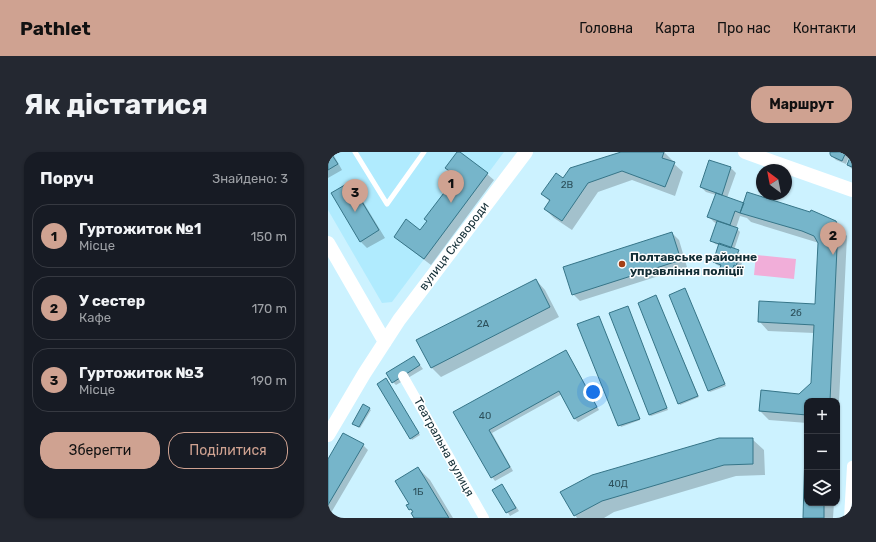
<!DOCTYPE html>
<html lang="uk">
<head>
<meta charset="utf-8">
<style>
  body { margin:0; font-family:Rubik,sans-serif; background:#242831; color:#f1f3f6 }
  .controls { position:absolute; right:12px; bottom:12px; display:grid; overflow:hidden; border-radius:8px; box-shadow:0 1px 3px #0004 }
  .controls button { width:36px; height:36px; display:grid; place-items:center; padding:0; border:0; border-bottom:1px solid #363941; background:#171b24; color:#f1f3f6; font:20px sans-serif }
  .compass { position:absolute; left:428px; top:12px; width:36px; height:36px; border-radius:50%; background:#171b24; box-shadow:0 1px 3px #0004; rotate:328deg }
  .you { position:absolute; left:265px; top:240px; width:14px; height:14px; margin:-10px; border:3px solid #fff; border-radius:50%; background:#1a73e8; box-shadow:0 0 0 6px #1a73e833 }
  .badge { display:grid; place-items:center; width:26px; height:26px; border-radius:50%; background:#cfa291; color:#111; font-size:13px; font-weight:700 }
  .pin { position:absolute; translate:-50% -33px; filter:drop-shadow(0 1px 2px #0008) }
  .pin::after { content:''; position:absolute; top:21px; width:14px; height:12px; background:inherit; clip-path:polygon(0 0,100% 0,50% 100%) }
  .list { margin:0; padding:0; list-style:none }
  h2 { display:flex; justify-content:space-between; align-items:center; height:52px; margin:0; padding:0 16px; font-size:17px }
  h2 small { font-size:13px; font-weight:400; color:#9ea1a6 }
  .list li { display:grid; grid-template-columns:26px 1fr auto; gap:12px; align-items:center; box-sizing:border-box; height:64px; margin:0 8px 8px; padding:0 8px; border:1px solid #363941; border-radius:16px }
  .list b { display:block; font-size:15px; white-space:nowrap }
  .list p { margin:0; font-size:13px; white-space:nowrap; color:#9ea1a6 }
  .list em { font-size:13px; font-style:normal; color:#9ea1a6 }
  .actions { display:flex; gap:8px; padding:12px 16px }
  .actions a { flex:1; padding:9px 0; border:1px solid #cfa291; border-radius:16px; text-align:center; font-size:14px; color:#cfa291 }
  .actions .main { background:#cfa291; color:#111 }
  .icon { flex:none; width:22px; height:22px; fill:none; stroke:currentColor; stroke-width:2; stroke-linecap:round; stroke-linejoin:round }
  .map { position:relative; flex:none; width:524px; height:366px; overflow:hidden; border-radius:16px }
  header { display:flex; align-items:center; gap:24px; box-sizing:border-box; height:56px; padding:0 20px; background:#cfa291; color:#111 }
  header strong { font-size:19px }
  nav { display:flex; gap:22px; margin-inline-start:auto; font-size:14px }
  .intro { display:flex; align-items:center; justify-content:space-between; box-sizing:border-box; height:96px; padding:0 24px }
  h1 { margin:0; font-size:28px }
  .button { padding:10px 18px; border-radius:16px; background:#cfa291; color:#111; font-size:14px; font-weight:700 }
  main { display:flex; gap:24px; padding:0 24px }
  aside { flex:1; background:#171b24; border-radius:16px; box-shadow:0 1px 3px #0004 }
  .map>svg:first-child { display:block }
</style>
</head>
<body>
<header>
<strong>Pathlet</strong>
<nav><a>Головна</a><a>Карта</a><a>Про нас</a><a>Контакти</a></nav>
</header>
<div class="intro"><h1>Як дістатися</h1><a class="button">Маршрут</a></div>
<main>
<aside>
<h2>Поруч<small>Знайдено: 3</small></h2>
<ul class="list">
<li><span class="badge">1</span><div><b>Гуртожиток №1</b><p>Місце</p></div><em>150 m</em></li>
<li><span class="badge">2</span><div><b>У сестер</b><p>Кафе</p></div><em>170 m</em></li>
<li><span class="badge">3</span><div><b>Гуртожиток №3</b><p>Місце</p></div><em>190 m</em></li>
</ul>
<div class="actions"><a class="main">Зберегти</a><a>Поділитися</a></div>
</aside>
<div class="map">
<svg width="524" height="366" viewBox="0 0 524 366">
  <rect width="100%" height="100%" fill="#ccf2ff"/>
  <!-- built -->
  <path fill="#b0ebfe" d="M 3,0 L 176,0 L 64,150 L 54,151 L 0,58 L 0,18 L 10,12 Z"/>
  <!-- green -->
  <path fill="#f1aed9" d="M 428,103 L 468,107 L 466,127 L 426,123 Z"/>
  <!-- shadow -->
  <path fill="#0003" d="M 0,0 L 4,0 L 14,18 L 0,26 Z
    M 296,0 L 336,0 L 345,9 L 345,11 L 355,20 L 347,44 L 304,28 L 270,40 L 244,78 L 226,66 L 217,57 L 222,50 L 214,42 L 236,27 Z
    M 503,0 L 524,0 L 524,17 L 520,13 L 524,3 L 522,2 L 518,12 L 508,8 L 504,4 Z
    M 118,16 L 159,22 L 166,28 L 103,113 L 74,91 L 67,85 L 93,79 L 131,28 Z
    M 403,16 L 408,21 L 399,46 L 416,52 L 507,70 L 519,84 L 510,271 L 509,272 L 509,249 L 479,249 L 479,271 L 441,268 L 432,259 L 472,243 L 484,232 L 486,181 L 440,179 L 431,169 L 488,153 L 491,91 L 423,70 L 419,66 L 412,64 L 408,76 L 412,80 L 406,98 L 413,102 L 411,108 L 414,111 L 412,116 L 409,116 L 406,125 L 396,121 L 393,118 L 394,115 L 389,113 L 386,110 L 391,93 L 387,92 L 384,88 L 389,72 L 386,70 L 381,65 L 388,43 L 378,40 L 373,35 Z
    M 22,31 L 28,38 L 57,86 L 39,96 L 33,90 Z
    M 344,81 L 351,88 L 359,115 L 252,149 L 245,142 Z
    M 208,128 L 217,138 L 231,165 L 113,225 L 103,215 Z
    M 357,137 L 398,234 L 382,240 L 381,239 Z
    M 328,144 L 371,245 L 352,253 L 351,251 Z
    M 300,155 L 340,258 L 323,264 L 321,263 Z
    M 271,165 L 312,268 L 293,275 L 251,173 Z
    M 238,199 L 241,203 L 271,258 L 250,270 L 247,267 L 234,242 L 164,281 L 185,319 L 167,329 L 164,325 L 127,261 Z
    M 86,205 L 95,217 L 68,233 L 65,230 Z
    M 58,227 L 92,283 L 84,288 L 83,286 Z
    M 41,257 L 43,258 L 32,276 L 27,273 Z
    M 424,287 L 436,298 L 437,323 L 408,324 L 286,360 L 276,366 L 249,366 L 233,341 Z
    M 35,293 L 40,298 L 0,366 L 0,309 Z
    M 479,299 L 479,351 L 506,351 L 505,366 L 476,366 Z
    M 90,316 L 102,328 L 125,366 L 87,366 L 85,361 L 82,357 L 82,352 Z
    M 174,333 L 191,359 L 182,364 L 166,338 Z"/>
  <!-- building -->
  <path fill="#76b5ca" stroke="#367588" d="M 0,0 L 2,0 L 10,12 L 0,18 Z
    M 129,0 L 132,0 L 160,21 L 96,107 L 66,85 L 78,67 L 92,78 L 99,69 L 96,67 L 122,33 L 124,35 L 131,26 L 117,16 Z
    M 293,0 L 336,0 L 334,6 L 347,10 L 337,35 L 294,19 L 260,31 L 234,69 L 216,57 L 222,48 L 213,42 L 228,21 L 235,26 L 242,16 Z
    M 502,0 L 518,0 L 514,9 L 503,4 L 502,2 Z
    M 524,0 L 524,15 L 519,13 Z
    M 381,8 L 403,15 L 394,43 L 372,35 Z
    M 22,30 L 51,78 L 32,90 L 3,41 Z
    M 419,40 L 482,60 L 483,58 L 508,69 L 510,74 L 502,249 L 479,249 L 479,263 L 431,259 L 433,238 L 471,242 L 483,231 L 486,173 L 430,170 L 431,149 L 487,152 L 490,91 L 486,84 L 474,79 L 412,61 Z
    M 388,41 L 416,51 L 412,61 L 407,59 L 402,73 L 379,65 Z
    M 389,69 L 410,76 L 403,96 L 382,89 Z
    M 344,80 L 353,108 L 244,143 L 235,115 Z
    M 391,91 L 411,98 L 408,105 L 411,106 L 408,114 L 406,113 L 403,122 L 391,118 L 393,113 L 385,110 Z
    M 208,127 L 222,155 L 103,216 L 88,188 Z
    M 357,136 L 397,232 L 380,239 L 341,143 Z
    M 328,143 L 370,244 L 350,252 L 310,151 Z
    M 300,154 L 339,256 L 321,263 L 281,161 Z
    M 271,164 L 312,267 L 290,274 L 249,172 Z
    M 238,198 L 269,255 L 246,267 L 231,239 L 161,278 L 182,315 L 163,326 L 125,260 Z
    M 86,204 L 92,213 L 64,231 L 58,221 Z
    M 58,226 L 91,281 L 82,287 L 49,232 Z
    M 35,252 L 42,256 L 31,275 L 24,272 Z
    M 15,281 L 36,292 L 0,353 L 0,307 Z
    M 391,286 L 425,286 L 425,312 L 396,313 L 274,349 L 246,364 L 232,340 L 264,323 Z
    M 477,298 L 479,298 L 479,351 L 496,351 L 496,366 L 475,366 Z
    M 90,315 L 121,366 L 86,366 L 83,361 L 85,360 L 83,357 L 81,358 L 78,353 L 81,352 L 67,329 Z
    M 174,332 L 188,356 L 178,361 L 164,338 Z"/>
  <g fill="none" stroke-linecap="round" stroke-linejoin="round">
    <!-- lane -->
    <path stroke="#fff" stroke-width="5" d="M 27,0 L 59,52 L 96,0"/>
    <!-- street -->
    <path stroke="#fff" stroke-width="10" d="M 75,224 L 156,366
      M 521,366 L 524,314"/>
    <!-- secondary -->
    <path stroke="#fff" stroke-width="14" d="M 417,0 L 524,38
      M 0,91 L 57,190
      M 0,283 L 36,222 L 71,168 L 198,0"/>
  </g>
  <!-- markers -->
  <circle fill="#a54015" stroke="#fff" stroke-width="1.5" cx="294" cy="112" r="4"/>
  <g text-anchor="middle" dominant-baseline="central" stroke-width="3" stroke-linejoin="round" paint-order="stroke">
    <!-- number labels -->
    <g font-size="10" fill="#2c505b">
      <text x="239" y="33">2В</text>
      <text x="468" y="161">2б</text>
      <text x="155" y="172">2А</text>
      <text x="157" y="264">40</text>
      <text x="290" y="332">40Д</text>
      <text x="90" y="340">1Б</text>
    </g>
    <!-- street labels -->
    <g font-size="12" fill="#132e36" stroke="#fff">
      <text transform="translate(126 94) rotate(-53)">вулиця Сковороди</text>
      <text transform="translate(116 295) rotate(61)">Театральна вулиця</text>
    </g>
    <!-- poi labels -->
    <g font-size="12" font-weight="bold" fill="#132e36" stroke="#fff" text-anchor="start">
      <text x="302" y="105">Полтавське районне<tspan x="302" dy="14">управління поліції</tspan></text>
    </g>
  </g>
</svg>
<div class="controls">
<button>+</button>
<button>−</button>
<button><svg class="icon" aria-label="layers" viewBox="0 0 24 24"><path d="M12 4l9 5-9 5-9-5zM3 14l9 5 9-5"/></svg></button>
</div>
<svg class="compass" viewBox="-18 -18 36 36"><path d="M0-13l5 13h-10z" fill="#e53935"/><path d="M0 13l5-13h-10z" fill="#9ea1a6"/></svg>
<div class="you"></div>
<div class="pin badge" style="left:123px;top:51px">1</div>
<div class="pin badge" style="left:505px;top:103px">2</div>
<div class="pin badge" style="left:27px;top:60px">3</div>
</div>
</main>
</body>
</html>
